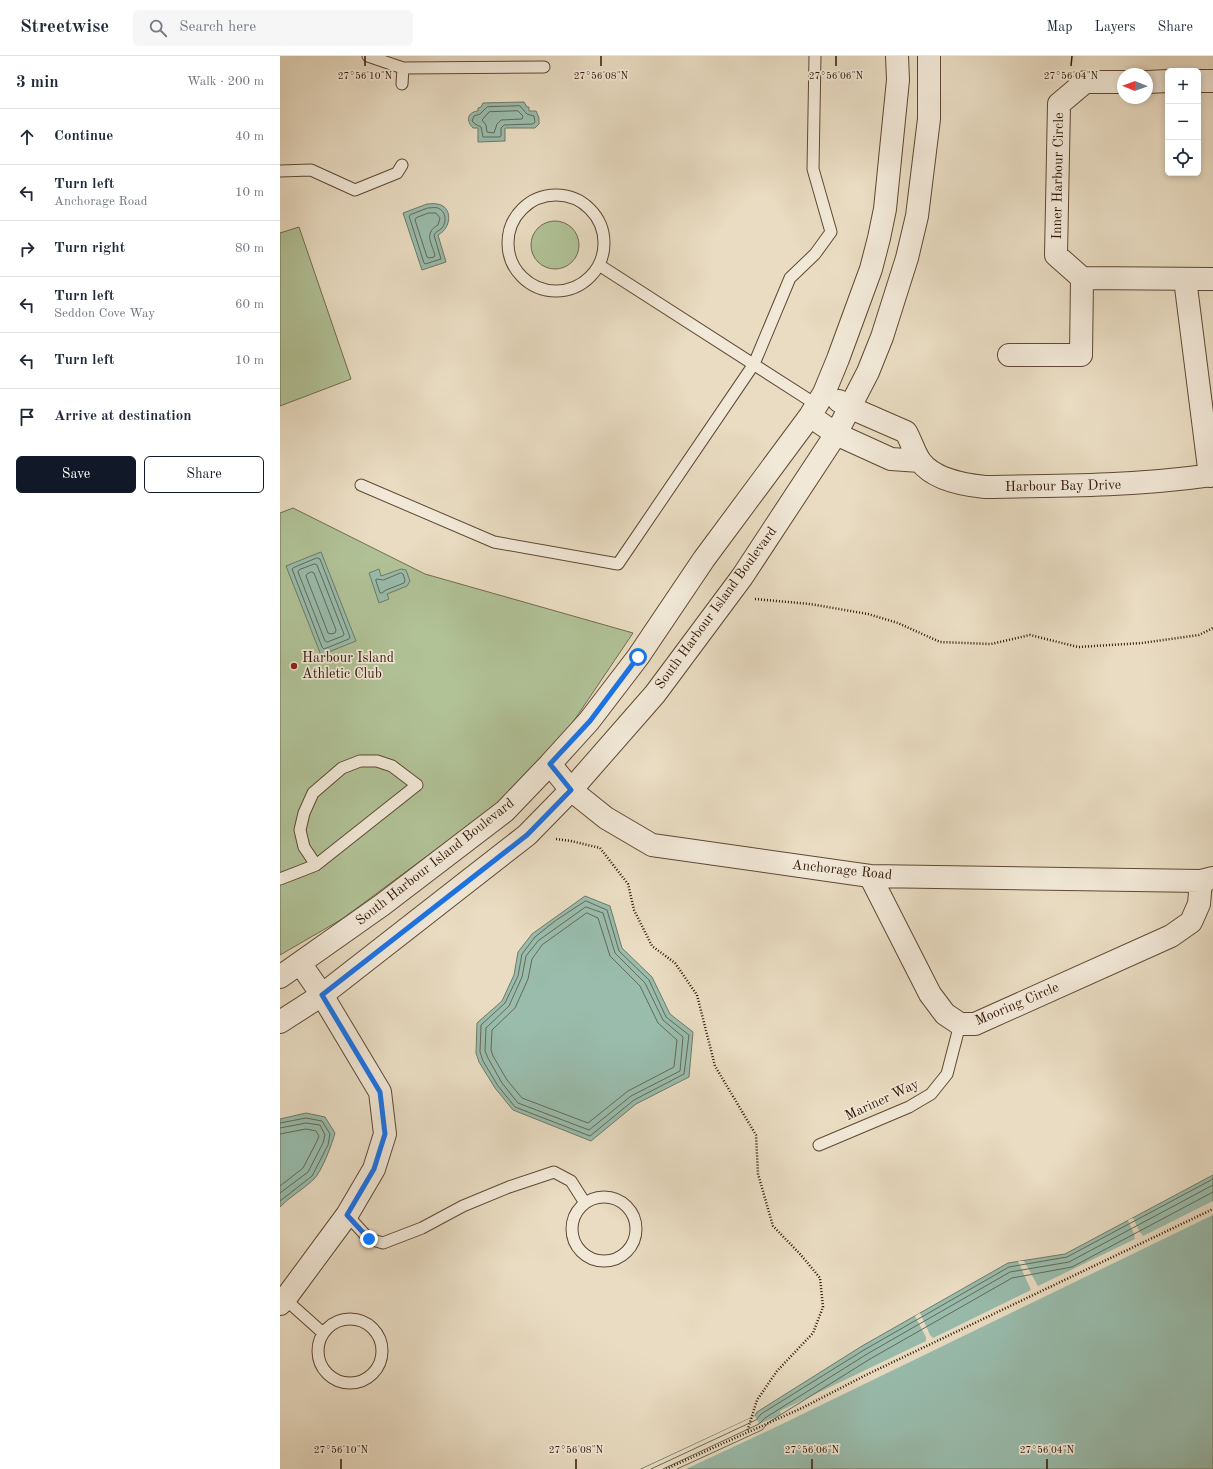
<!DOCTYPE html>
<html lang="en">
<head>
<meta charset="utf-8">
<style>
  body { margin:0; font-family:"Old Standard TT",serif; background:#f6f6f7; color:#1f2937 }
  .controls { position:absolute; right:12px; top:12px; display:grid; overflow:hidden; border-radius:6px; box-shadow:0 2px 6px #0003 }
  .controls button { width:36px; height:36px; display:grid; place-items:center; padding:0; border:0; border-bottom:1px solid #e0e1e3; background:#fff; color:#1f2937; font:20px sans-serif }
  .compass { position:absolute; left:837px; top:12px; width:36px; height:36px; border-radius:50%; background:#fff; box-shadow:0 2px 6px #0003; rotate:271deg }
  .stop { position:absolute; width:12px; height:12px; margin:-9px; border:3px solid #1a73e8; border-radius:50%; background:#fff }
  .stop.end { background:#1a73e8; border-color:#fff; box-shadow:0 1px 4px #0008 }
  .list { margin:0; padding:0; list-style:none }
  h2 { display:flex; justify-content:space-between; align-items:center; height:52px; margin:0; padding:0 16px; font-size:17px }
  h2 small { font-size:13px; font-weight:400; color:#747a83 }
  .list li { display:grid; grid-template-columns:26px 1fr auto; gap:12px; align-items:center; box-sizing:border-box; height:56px; padding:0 16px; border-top:1px solid #e0e1e3 }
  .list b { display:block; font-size:15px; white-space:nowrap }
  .list p { margin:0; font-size:13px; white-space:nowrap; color:#747a83 }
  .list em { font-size:13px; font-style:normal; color:#747a83 }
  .actions { display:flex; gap:8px; padding:12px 16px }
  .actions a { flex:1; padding:9px 0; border:1px solid #111827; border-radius:6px; text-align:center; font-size:14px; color:#111827 }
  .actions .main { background:#111827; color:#fff }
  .icon { flex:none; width:22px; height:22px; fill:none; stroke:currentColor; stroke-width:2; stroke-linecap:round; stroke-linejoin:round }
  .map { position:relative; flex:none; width:933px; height:1413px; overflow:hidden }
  header { display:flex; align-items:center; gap:24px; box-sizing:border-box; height:56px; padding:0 20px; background:#fff; border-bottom:1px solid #e0e1e3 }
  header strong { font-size:19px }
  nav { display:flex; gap:22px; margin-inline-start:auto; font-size:14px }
  .search { width:280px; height:36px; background:#f6f6f7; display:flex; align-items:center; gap:10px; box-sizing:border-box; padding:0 14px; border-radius:6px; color:#747a83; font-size:15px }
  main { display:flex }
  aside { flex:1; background:#fff }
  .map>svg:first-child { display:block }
</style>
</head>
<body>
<header>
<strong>Streetwise</strong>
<div class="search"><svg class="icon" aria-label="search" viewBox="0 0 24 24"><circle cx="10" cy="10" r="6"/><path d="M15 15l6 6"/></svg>Search here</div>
<nav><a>Map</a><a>Layers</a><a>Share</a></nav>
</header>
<main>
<aside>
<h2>3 min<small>Walk · 200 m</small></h2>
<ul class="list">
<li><svg class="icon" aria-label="ahead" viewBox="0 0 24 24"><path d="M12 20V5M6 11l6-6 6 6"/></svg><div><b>Continue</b></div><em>40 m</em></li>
<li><svg class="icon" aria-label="left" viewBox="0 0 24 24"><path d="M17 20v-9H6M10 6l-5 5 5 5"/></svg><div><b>Turn left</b><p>Anchorage Road</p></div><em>10 m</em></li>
<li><svg class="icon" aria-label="right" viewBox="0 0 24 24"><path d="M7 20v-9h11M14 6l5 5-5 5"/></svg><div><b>Turn right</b></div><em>80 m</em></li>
<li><svg class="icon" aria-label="left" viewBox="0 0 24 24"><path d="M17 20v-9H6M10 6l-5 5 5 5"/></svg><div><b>Turn left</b><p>Seddon Cove Way</p></div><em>60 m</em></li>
<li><svg class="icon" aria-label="left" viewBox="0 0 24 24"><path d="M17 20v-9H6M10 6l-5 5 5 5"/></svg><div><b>Turn left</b></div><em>10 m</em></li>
<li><svg class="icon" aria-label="arrive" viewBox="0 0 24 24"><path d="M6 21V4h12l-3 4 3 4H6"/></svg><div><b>Arrive at destination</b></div></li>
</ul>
<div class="actions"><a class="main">Save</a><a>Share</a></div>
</aside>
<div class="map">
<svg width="933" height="1413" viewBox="0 0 933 1413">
  <rect width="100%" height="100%" fill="#e9dcc2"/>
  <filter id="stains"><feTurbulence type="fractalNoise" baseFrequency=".005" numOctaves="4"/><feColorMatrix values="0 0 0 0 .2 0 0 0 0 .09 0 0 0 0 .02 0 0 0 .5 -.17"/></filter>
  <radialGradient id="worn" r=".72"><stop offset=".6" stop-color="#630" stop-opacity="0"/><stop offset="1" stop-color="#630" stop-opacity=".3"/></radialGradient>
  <!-- green -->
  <path fill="#b1c297" stroke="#716c4e" d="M251 189a24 24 0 1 1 48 0a24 24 0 1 1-48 0Z
    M 19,171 L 71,323 L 0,350 L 0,177 Z
    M 13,452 L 145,518 L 353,577 L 291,669 L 220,746 L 62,863 L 0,899 L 0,457 Z"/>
  <!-- water -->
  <path fill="#99bcac" stroke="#6f7a69" d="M 244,46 L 247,51 L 249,51 L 249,55 L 256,55 L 259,62 L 259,68 L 255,72 L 225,72 L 225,85 L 198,86 L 198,72 L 193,72 C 186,65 187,56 198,55 L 198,52 L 201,51 L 203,47 Z
    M 147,148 C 150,148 154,147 157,148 C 173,150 172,172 158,179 L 166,206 L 142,214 L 123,157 Z
    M 41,496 L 76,585 L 41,599 L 6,510 Z
    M 99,513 L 101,520 L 121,513 L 126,514 L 130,525 L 127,530 L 107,538 L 109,543 L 99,547 L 89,517 Z
    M 305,840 L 330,850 L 342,892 L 372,921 L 390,958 L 413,976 L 409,1021 L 356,1048 L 311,1085 L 233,1054 L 215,1032 L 199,1006 L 196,997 L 197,967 L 222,945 L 234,919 L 238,896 L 252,878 Z
    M 26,1057 L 45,1061 L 55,1077 C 52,1088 42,1115 34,1123 C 23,1134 10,1140 0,1151 L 0,1063 Z
    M 933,1119 L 933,1413 L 361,1413 L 475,1360 L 477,1356 L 582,1290 L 728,1207 L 785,1198 Z"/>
  <!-- pier -->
  <path fill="#e9dcc2" d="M 933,1145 L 933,1159 L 498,1370 L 406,1413 L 362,1413 L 475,1360 L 479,1368 L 501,1359 L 500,1355 L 646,1285 L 646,1281 L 635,1260 L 640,1257 L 650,1279 L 653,1282 L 751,1234 L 738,1205 L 744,1205 L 758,1230 L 855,1183 L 854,1180 L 855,1180 L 848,1164 L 853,1162 L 860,1177 L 861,1177 L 863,1180 Z"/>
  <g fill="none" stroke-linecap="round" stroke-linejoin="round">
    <!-- shore -->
    <path stroke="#656958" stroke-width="1" d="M 240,50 L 247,58 L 254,60 L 255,66 L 253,68 L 224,69 L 221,72 L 221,80 L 219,81 L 203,81 L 201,71 L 195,68 L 192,65 L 194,60 L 200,58 L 207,51 Z
      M 238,55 L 243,60 L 242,63 L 221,64 L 217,68 L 214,77 L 207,76 L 206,69 L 202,64 L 209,56 Z
      M 148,152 C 151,152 155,151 158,152 C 166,155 167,166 162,172 C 159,175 156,175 154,179 L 161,203 L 145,208 L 144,207 L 129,160 L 130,159 Z
      M 149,157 L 156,157 L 160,162 L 158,169 C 144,177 151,186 155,199 L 154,201 L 149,202 L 147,201 L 135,164 L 136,162 Z
      M 37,502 L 40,503 L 70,581 L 69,583 L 44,593 L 42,591 L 12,513 L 13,512 Z
      M 35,508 L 37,509 L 64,578 L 63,580 L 47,586 L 45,585 L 18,516 L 19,514 Z
      M 32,516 L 34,517 L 56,574 L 55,577 L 51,578 L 48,577 L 26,520 L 27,518 Z
      M 121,517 L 123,518 L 125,524 L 124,527 L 106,534 L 102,537 L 100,537 L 96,525 L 96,523 L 103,524 Z
      M 306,845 L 327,854 L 339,895 L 369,924 L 386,961 L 409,979 L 404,1018 L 354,1044 L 310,1080 L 235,1051 L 218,1030 L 203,1005 L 200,996 L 201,969 L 225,947 L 238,920 L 242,898 L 255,881 L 275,865 Z
      M 306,851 L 323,857 L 335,897 L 365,927 L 383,964 L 403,981 L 400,1015 L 351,1040 L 309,1074 L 238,1047 L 222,1027 L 208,1002 L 205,995 L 206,972 L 229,950 L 242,921 L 246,900 L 258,885 Z
      M 307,857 L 318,862 L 330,900 L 360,930 L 378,967 L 397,984 L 394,1011 L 348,1035 L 308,1067 L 242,1042 L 227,1024 L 213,1000 L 211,994 L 212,974 L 235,952 L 248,923 L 252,903 L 262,889 Z
      M 0,1067 L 26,1062 L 42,1065 L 50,1078 L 48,1089 L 32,1120 L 0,1145
      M 0,1072 L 26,1067 L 40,1069 L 45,1079 L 43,1087 L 28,1116 L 0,1137
      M 0,1078 L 26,1073 L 36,1075 L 39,1080 L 37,1085 L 23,1112 L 0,1130
      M 371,1413 L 476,1364 L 481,1358 L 584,1294 L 729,1211 L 787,1201 L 933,1123
      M 383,1413 L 479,1368 L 485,1362 L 587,1298 L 730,1216 L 789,1206 L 933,1129
      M 397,1413 L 482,1374 L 489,1366 L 590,1303 L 732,1222 L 792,1211 L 933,1136"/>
    <!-- service casing -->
    <g stroke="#5f4834" stroke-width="13">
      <path id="service" d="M 88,0 L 123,12 L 264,11
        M 122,28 L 123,12
        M 0,115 L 31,114 L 75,134 L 117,117 L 122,109
        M228 187a48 48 0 1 1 96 0a48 48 0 1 1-96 0Z
        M 319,209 L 537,349
        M 81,429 L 214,486 L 338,508 L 474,308 L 510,222 L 535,198 L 551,176 L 533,113 L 535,0
        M 0,823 L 36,809 L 137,729 L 112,710 L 97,705 L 80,705 L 62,712 L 33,737 L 24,757 L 20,774 L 24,791 L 36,809
        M 539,1089 L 629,1051 L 651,1038 L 667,1018 L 680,968
        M292 1173a32 32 0 1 1 64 0a32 32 0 1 1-64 0Z
        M 67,1159 L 89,1183 L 103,1187 L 142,1172 L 183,1150 L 229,1131 L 274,1116 L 291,1125 L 305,1147
        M 5,1243 L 43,1277
        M38 1295a32 32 0 1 1 64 0a32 32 0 1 1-64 0Z"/>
    </g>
    <!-- minor casing -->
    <g stroke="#5f4834" stroke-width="24">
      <path id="minor" d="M 918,25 L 933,25
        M 843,26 L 805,26 L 779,48 L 776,199 L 802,222 L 933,223
        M 867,26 L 888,25
        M 905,223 L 930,420
        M 729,299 L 801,299 L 802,222
        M 559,345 L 571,352 L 626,376 C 631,385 634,396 640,405 C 653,423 684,429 705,431 C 781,430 857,430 933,419
        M 530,360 L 556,378 L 611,403 L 640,405
        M 270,708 L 291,734 L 326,762 L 372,789 L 590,820 L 921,825 L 933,822
        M 590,820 L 650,938 L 665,958 L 680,968 L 695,968 L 891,880 L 911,866 L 919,848 L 921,825
        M 0,921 L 102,849 L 225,755 L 270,708 L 309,665 L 358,601 L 424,503 L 530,360 L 544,337 L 558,303 L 591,213 L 599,182 L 605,153 L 618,24 L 617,0
        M 0,966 L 42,939 L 247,779 L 291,734 L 375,638 L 462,521 L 556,378 L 588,316 L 602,281 L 627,202 L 637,160 L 649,63 L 649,0
        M 0,1248 L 5,1243 L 67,1159 L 94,1113 L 105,1078 L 100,1036 L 42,939 L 20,907"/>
    </g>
    <!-- path -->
    <path stroke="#311604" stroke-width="2.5" stroke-dasharray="1 2" stroke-linecap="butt" d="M 475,543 L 530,548 L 588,558 L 618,567 L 660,586 L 711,588 L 750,579 L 798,591 L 862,587 L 919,579 L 933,572
      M 276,783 L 291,785 L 320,792 L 348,828 L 354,854 L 372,890 L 395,907 L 417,939 L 435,1010 L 476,1079 L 478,1118 L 493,1170 L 521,1199 L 540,1222 L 543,1251 L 533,1277 L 497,1315 L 477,1344 L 467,1376
      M 386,1413 L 522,1352 L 588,1318 L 933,1153"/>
    <!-- service -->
    <use href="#service" stroke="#f1e8d7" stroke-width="11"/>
    <!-- minor -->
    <use href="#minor" stroke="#f1e8d7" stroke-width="22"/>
  </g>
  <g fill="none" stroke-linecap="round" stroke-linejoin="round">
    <!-- route -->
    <path stroke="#1a73e8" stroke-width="5" d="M 89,1183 L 67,1159 L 94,1113 L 105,1078 L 100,1036 L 42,939 L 247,779 L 291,734 L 270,708 L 310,665 L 358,601"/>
  </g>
  <!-- ticks -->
  <path fill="none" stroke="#311604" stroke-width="1.5" d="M 85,10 L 85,0M 321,10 L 321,0M 556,10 L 556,0M 791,10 L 792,0M 61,1413 L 61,1403M 296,1413 L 296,1403M 532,1413 L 532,1403M 767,1413 L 767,1403"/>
  <!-- markers -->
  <circle fill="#8f2418" stroke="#f1e8d7" stroke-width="1.5" cx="14" cy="610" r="4"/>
  <g text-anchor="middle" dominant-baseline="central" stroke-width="3.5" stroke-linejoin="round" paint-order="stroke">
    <!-- street labels -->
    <g font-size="14" fill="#311604" stroke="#f1e8d7">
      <text transform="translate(778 120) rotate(-89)">Inner Harbour Circle</text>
      <text transform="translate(783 430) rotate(-1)">Harbour Bay Drive</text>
      <text transform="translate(436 552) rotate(-54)">South Harbour Island Boulevard</text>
      <text transform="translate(155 806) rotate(-38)">South Harbour Island Boulevard</text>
      <text transform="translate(562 814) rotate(6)">Anchorage Road</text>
      <text transform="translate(737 948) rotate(-23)">Mooring Circle</text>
      <text transform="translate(602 1044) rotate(-25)">Mariner Way</text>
    </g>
    <!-- poi labels -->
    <g font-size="14" fill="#311604" stroke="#f1e8d7" text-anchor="start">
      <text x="22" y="602">Harbour Island<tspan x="22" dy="16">Athletic Club</tspan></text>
    </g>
  </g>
  <g font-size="10" text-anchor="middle" fill="#311604" stroke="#f1e8d7" stroke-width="3.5" stroke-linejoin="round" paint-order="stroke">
    <text x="85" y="23">27°56'10"N</text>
    <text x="321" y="23">27°56'08"N</text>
    <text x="556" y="23">27°56'06"N</text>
    <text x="791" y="23">27°56'04"N</text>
    <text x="61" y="1397">27°56'10"N</text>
    <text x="296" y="1397">27°56'08"N</text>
    <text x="532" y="1397">27°56'06"N</text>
    <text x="767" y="1397">27°56'04"N</text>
  </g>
  <rect width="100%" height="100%" filter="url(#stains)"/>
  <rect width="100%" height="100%" fill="url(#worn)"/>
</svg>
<div class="controls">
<button>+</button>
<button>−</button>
<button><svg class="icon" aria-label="locate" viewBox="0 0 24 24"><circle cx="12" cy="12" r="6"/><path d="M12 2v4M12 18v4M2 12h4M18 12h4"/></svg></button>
</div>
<svg class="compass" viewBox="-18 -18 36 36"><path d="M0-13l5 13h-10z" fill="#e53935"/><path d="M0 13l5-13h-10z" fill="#747a83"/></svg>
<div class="stop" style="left:358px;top:601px"></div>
<div class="stop end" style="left:89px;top:1183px"></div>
</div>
</main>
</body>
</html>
